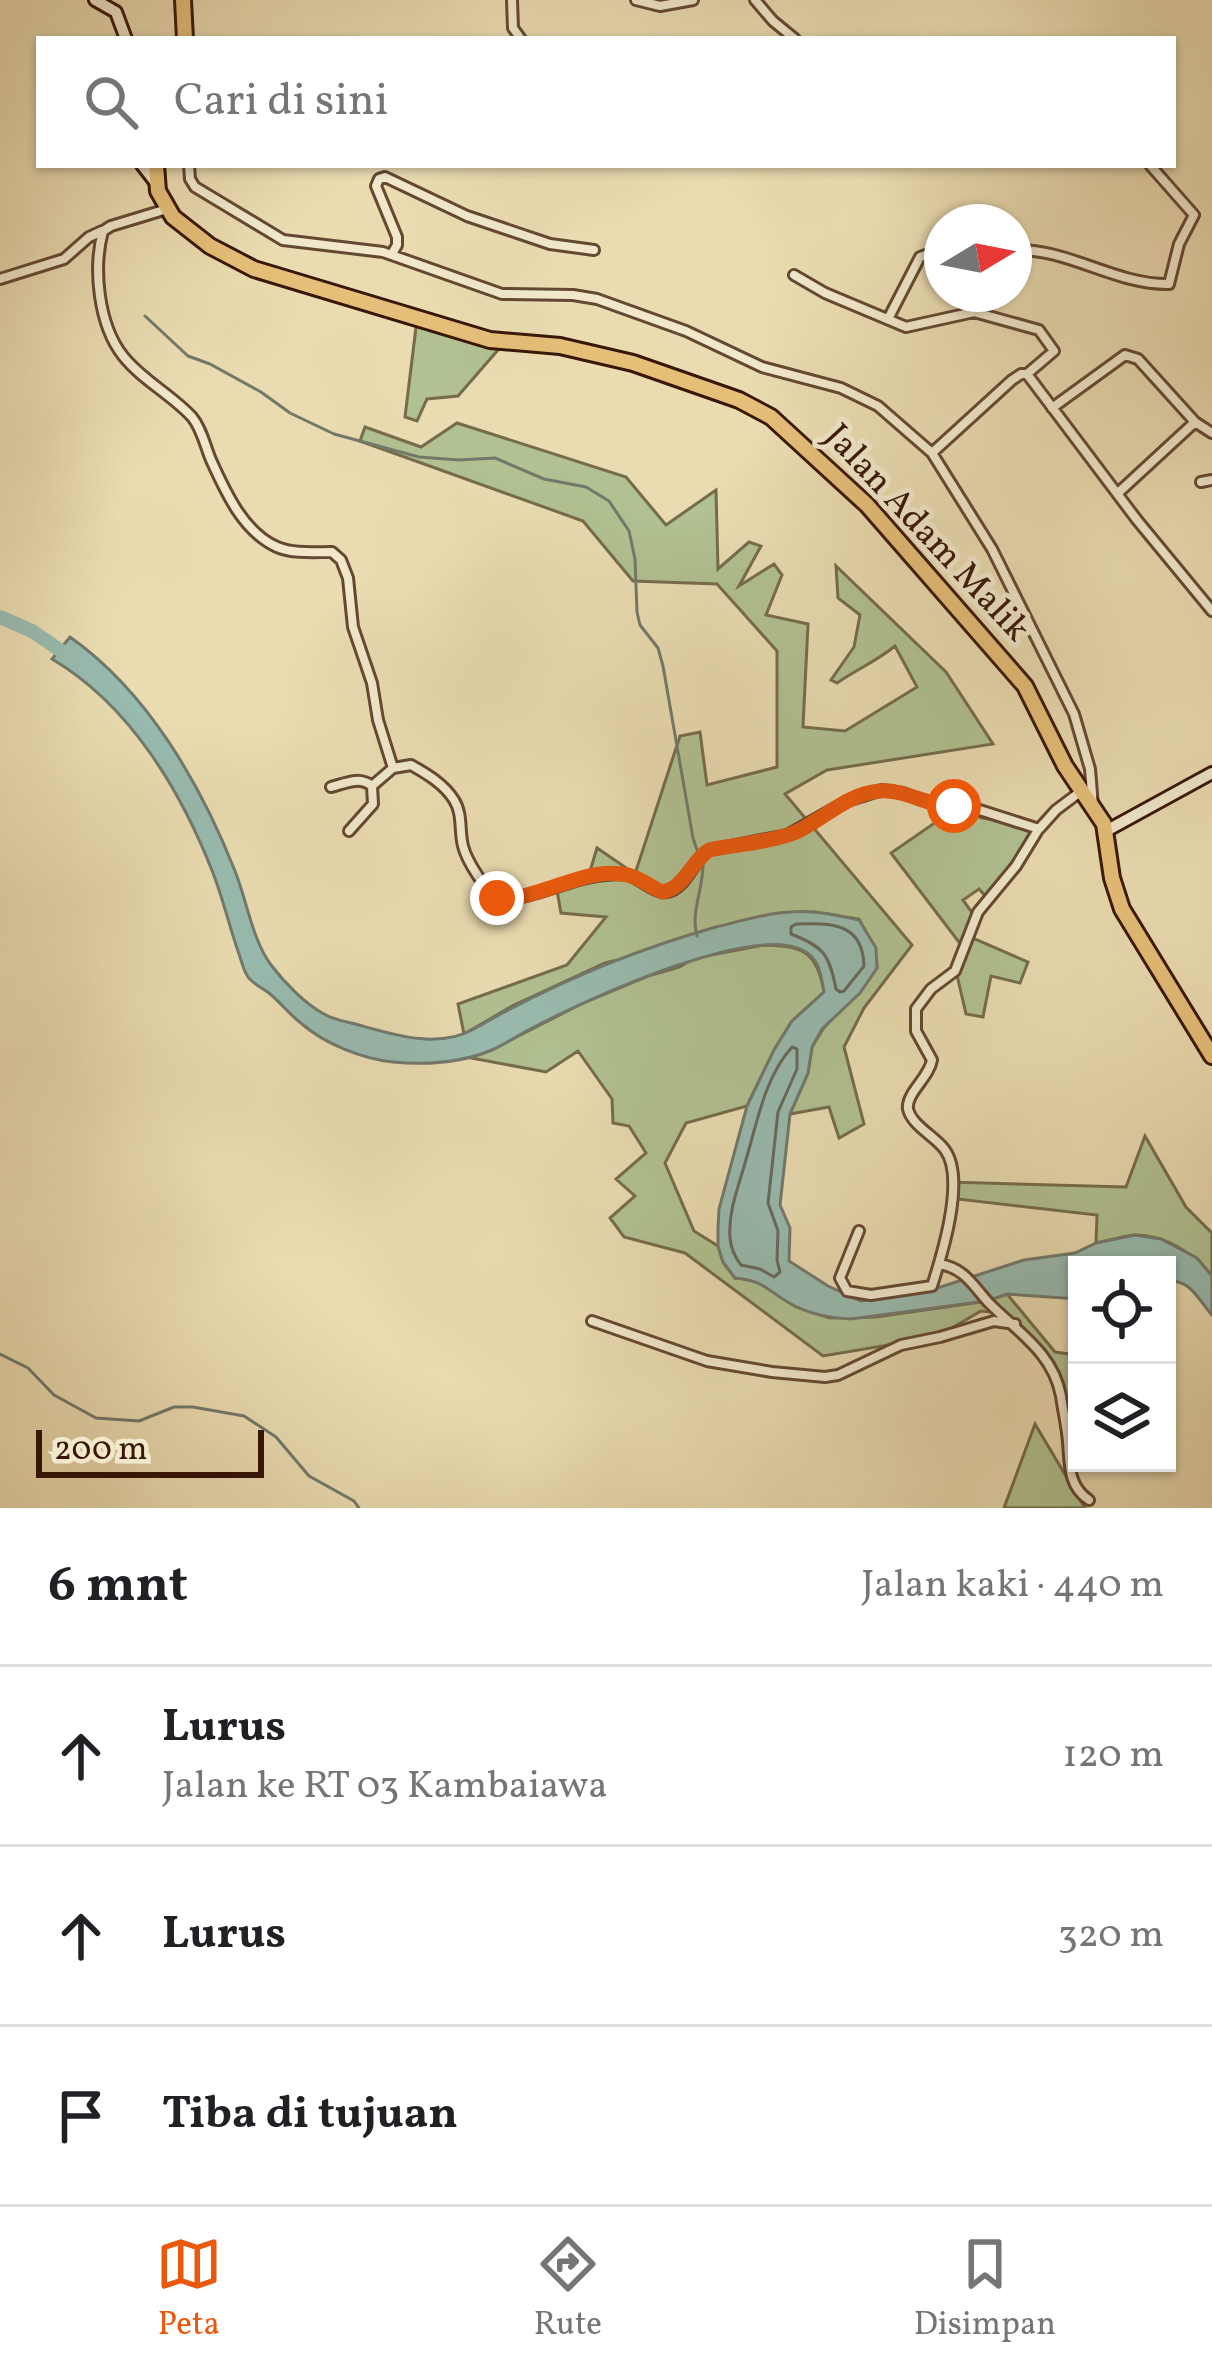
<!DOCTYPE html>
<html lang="id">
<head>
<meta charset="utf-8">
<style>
  body { margin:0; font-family:Vollkorn,serif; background:#f6f6f6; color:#202124 }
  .controls { position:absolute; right:36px; bottom:36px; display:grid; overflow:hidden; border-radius:0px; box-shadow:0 3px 9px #0004 }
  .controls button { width:108px; height:108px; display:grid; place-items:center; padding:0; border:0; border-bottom:3px solid #e0e0e0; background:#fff; color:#202124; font:60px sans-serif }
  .compass { position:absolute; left:924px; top:204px; width:108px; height:108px; border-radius:50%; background:#fff; box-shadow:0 3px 9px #0004; rotate:80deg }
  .scale { position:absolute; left:36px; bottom:30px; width:228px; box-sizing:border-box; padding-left:12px; border:6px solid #391707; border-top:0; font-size:33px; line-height:42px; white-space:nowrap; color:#391707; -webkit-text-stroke:9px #f1e8cc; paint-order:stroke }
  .stop { position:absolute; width:36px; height:36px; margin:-27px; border:9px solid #ea580c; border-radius:50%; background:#fff }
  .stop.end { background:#ea580c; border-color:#fff; box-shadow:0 3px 12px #0008 }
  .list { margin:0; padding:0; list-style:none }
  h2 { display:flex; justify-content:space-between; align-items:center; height:156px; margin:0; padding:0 48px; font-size:51px }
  h2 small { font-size:39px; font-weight:400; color:#757577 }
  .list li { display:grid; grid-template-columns:78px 1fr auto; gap:36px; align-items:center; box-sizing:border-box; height:180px; padding:0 48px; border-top:3px solid #e0e0e0 }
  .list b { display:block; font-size:45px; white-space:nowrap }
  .list p { margin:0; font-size:39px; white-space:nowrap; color:#757577 }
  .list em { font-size:39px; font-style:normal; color:#757577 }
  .icon { flex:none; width:66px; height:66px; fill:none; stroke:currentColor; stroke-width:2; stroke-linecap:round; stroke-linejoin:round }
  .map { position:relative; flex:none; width:1212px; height:1508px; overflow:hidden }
  .search { position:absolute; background:#fff; box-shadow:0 3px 9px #0004; left:36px; right:36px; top:36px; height:132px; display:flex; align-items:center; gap:30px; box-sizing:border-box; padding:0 42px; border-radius:0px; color:#757577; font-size:45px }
  .sheet { height:696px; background:#fff }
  nav { display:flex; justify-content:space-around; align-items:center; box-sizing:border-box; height:168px; border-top:3px solid #e0e0e0; background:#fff; font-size:33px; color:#757577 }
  nav a { display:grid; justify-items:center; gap:6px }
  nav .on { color:#ea580c }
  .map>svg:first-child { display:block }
</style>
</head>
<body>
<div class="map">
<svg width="1212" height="1508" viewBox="0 0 1212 1508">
  <rect width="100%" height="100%" fill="#eadbb1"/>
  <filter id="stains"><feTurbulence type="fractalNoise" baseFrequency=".00167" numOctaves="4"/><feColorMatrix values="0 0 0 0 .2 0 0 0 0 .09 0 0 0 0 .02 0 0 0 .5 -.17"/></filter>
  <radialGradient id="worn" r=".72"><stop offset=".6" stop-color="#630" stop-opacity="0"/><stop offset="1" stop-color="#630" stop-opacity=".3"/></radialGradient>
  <!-- green -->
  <path fill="#b1c191" stroke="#756c4c" stroke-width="3" d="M 417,319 L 504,343 L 458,396 L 427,399 L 417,421 L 405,417 Z
    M 457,423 L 626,477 L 666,525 L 716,490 L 718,569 L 749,542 L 761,546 L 739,586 L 774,564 L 782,575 L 766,615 L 808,624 L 803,727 L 845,731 L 917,687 L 895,646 C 877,661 857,669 837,683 L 831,680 L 854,647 L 860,615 L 838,598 L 836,566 L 946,672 L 993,744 L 827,770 L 785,794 L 912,945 L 864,1008 L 844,1047 L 864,1124 L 839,1138 L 829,1107 L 790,1114 L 808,1073 L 812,1047 L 823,1029 L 877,968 L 875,948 L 859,919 L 814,912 L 605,963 L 514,1005 L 464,1034 L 458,1004 L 567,965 L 606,917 L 561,913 L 556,885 L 588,878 L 597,848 L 635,874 L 680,736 L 700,732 L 707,785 L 777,767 L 777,651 L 717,584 L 633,581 L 583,521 L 360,441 L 365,427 L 421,447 Z
    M 952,811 L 964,811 L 982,818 L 1010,822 L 1039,834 L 990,901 L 979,889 L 963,900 L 976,918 L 970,937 L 1028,962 L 1020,983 L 991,976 L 983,1017 L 966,1014 L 957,975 L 965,950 L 891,853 Z
    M 764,945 C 804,946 817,952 824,992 L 792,1021 L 774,1050 L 747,1106 L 686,1123 L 665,1163 L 694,1231 L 718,1246 L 723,1262 L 735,1278 L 756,1280 L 796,1307 L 830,1318 L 876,1317 L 987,1301 L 1007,1294 L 1055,1352 L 1077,1355 L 1077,1413 L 1064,1394 L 1038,1345 L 1007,1314 L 981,1311 L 936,1337 L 823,1356 L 685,1253 L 624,1237 L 610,1218 L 635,1196 L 616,1179 L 646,1153 L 629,1126 L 613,1123 L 612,1099 L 578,1051 L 546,1072 L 466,1057 L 491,1050 L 583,1003 L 648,976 L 679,967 L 695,958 Z
    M 1145,1136 L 1186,1207 L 1212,1233 L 1212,1276 C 1194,1254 1166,1235 1135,1235 C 1123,1236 1109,1241 1096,1243 L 1097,1215 L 949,1198 L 948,1182 L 1126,1187 Z
    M 1035,1424 L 1085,1508 L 1004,1508 Z"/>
  <!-- water -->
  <path fill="#98bbb0" stroke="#72796c" stroke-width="3" d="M 70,637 C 148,692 201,785 235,871 C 247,901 252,939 271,965 C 284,982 305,1004 324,1014 C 334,1020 348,1022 359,1025 C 395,1035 438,1049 474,1029 C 550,985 631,951 716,927 C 748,919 781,909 814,912 C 829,913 844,917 859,920 L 876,948 L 877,968 L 860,993 L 822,1029 L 812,1047 L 808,1073 L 790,1114 L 780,1205 L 790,1228 L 789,1261 L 828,1286 L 861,1301 L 925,1292 L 1024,1260 L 1075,1253 L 1096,1243 L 1135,1235 L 1161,1239 L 1197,1258 L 1212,1276 L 1212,1315 C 1197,1298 1192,1281 1167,1280 L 1167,1265 L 1077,1265 L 1077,1299 L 1007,1294 L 987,1301 L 851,1319 C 831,1318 809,1314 791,1304 C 766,1290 765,1281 735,1278 L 723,1262 L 718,1246 L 718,1228 L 719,1209 L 747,1106 L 774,1050 L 792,1021 L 824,992 C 821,976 820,961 806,952 C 756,920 582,1002 532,1028 C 518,1035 506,1044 492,1050 C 461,1063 426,1065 393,1062 C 363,1059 325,1044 302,1024 C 290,1015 281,1003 269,993 C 262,988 252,983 248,977 C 243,970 241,959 238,951 C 229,925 223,899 213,873 C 181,791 130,705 52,659 Z"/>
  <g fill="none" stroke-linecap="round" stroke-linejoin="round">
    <!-- shore -->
    <path stroke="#68695c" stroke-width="3" d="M 796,924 C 832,923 863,923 864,966 L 844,991 L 840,992 L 836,989 C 829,954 824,947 791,934 L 791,927 Z
      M 792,1047 L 797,1049 L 797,1069 L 778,1112 L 768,1203 L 778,1231 L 777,1260 L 780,1272 L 774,1277 L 760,1269 L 741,1265 C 734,1256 731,1249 730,1238 C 728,1212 738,1188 745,1163 C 757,1124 764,1078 792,1047 Z"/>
    <!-- stream -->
    <path stroke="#72796c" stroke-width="3" d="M 145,316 L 188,356 L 210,364 L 261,392 L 290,413 L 334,434 L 419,457 L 459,460 L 495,458 L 544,479 L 586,487 L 609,501 L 629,531 L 635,559 L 637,612 L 640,625 L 658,648 L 663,666 L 693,838 L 698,853
      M 697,936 C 690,912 704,888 703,862
      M 0,1354 L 28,1368 L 54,1395 L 96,1418 L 139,1421 L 174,1407 L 193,1407 L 244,1416 L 276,1437 L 309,1476 L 354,1501 L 359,1508"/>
    <!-- river -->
    <path stroke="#98bbb0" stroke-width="14" d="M 0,617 L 32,631 L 73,659"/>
    <!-- street casing -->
    <g stroke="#654832" stroke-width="14">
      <path id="street" d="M 512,0 L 513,28 L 521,39
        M 636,0 L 660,6 L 693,0
        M 755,0 L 773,21 L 795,39
        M 189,165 L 190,179 L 195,187 L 283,240 L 383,252 L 502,294 L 573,295 L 597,299 L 686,331 L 762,367 L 841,388 L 878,406 L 932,453 L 992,549 L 1074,714 L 1090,769 L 1093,806
        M 167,209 L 111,226 L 103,231 C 93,268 98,324 123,356 C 142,380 172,395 192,417 C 202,429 205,446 211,460 C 225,491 243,532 277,547 C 293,554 315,552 332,552 L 341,560 L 348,578 L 353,627 L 372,683 L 378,720 L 393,768 L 411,765 C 427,774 444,784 454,800 C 463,814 459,831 463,846 C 466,859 487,895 500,898 C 520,903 568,881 591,877 C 602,875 617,873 628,875 C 642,879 657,897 671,891 C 688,884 694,860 709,850 L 787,835 L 847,801 L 882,790 L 903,793 L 939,806 L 967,806 L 1039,829 L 1056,810 L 1080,792
        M 1014,250 C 1068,248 1115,285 1169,284 L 1179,244 L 1194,215 L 1150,165
        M 392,254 L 397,245 L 397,237 L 376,186 L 379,179 L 385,177 L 467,216 L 550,244 L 594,250
        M 794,275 L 825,293 L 906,327 L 974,312 L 1039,330 L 1054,351 L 1027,374
        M 0,279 L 64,259 L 89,237 L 102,231
        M 888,319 L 920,257 L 942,249
        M 1052,408 L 1125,355 L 1138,359 L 1195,422 L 1212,433
        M 932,453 L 1012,380 L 1021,374 L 1027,374 L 1137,520 L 1212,611
        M 1201,482 L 1212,480
        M 1118,493 L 1195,422
        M 331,787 C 346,783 359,776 372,786 L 393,768
        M 349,831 L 373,804 L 372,786
        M 859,1231 L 840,1278 L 847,1291 L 871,1295 L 932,1286 C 942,1255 966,1179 945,1150 C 935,1136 912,1126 908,1109 C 906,1093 929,1078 932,1060 L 916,1031 L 916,1009 L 931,989 L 955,971 L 978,912 L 1016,866 L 1038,830
        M 939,1264 C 964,1268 972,1284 988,1302 C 1016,1331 1053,1352 1061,1396 C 1063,1411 1067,1427 1068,1442 C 1070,1465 1068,1486 1089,1500
        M 592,1321 L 707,1361 L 772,1372 L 825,1377 L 838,1375 L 901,1345 L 940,1337 L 994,1321 L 1015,1324"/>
    </g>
    <!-- secondary casing -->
    <g stroke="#391707" stroke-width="16">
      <path id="secondary" d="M 95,0 L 116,12 L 126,39
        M 142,165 L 156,183
        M 1106,831 L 1212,773"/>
    </g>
    <!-- highway casing -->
    <g stroke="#391707" stroke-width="20">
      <path id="highway" d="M 183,0 L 185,39
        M 156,165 L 158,191 L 173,217 L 210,246 L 254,269 L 490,340 L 560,346 L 633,363 L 739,400 L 771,417 L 867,505 L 1025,686 L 1065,766 L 1104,824 L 1112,878 L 1122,909 L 1212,1056"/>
    </g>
    <!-- street -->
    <use href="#street" stroke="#f1e8cc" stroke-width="8"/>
    <!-- secondary -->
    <use href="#secondary" stroke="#f1e8cc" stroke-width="10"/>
    <!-- highway -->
    <use href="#highway" stroke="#e5be78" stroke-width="14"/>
  </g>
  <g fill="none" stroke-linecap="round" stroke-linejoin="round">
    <!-- route -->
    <path stroke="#ea580c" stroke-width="15" d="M 497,898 C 541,901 584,865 628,875 C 640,878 651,887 662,892 C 685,888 690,863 709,850 C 737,844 767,843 794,833 C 822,821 847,793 880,791 C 906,789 928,807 954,806"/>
  </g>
  <g text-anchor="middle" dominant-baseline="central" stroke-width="10" stroke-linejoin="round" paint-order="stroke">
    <!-- street labels -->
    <g font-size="36" fill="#391707" stroke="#f1e8cc">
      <text transform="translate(926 534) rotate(47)">Jalan Adam Malik</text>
    </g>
  </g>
  <rect width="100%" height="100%" filter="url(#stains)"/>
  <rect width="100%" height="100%" fill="url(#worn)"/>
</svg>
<div class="controls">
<button><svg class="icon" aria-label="locate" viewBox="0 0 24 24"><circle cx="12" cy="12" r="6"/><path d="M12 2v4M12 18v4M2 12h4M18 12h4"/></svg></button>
<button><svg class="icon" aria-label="layers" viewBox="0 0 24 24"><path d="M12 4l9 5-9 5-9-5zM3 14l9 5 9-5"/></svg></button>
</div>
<svg class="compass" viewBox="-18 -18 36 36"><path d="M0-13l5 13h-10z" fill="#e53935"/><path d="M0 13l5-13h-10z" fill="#757577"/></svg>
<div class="scale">200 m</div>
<div class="stop" style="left:954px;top:806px"></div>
<div class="stop end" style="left:497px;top:898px"></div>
<div class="search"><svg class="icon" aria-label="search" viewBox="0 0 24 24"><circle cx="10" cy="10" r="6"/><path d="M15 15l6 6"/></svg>Cari di sini</div>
</div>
<section class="sheet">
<h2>6 mnt<small>Jalan kaki · 440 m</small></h2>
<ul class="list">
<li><svg class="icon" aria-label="ahead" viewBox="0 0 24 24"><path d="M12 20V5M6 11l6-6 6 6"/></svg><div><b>Lurus</b><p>Jalan ke RT 03 Kambaiawa</p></div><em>120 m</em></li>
<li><svg class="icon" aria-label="ahead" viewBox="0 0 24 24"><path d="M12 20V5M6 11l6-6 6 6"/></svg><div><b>Lurus</b></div><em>320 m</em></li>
<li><svg class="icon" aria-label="arrive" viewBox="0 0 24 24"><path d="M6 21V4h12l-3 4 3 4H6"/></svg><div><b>Tiba di tujuan</b></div></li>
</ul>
</section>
<nav>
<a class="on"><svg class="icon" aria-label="map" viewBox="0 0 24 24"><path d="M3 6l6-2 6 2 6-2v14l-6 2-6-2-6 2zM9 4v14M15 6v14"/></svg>Peta</a>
<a><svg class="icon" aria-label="directions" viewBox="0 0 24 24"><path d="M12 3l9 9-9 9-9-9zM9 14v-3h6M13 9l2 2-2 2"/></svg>Rute</a>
<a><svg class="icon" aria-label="saved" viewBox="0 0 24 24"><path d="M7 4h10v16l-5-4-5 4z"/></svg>Disimpan</a>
</nav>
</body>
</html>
